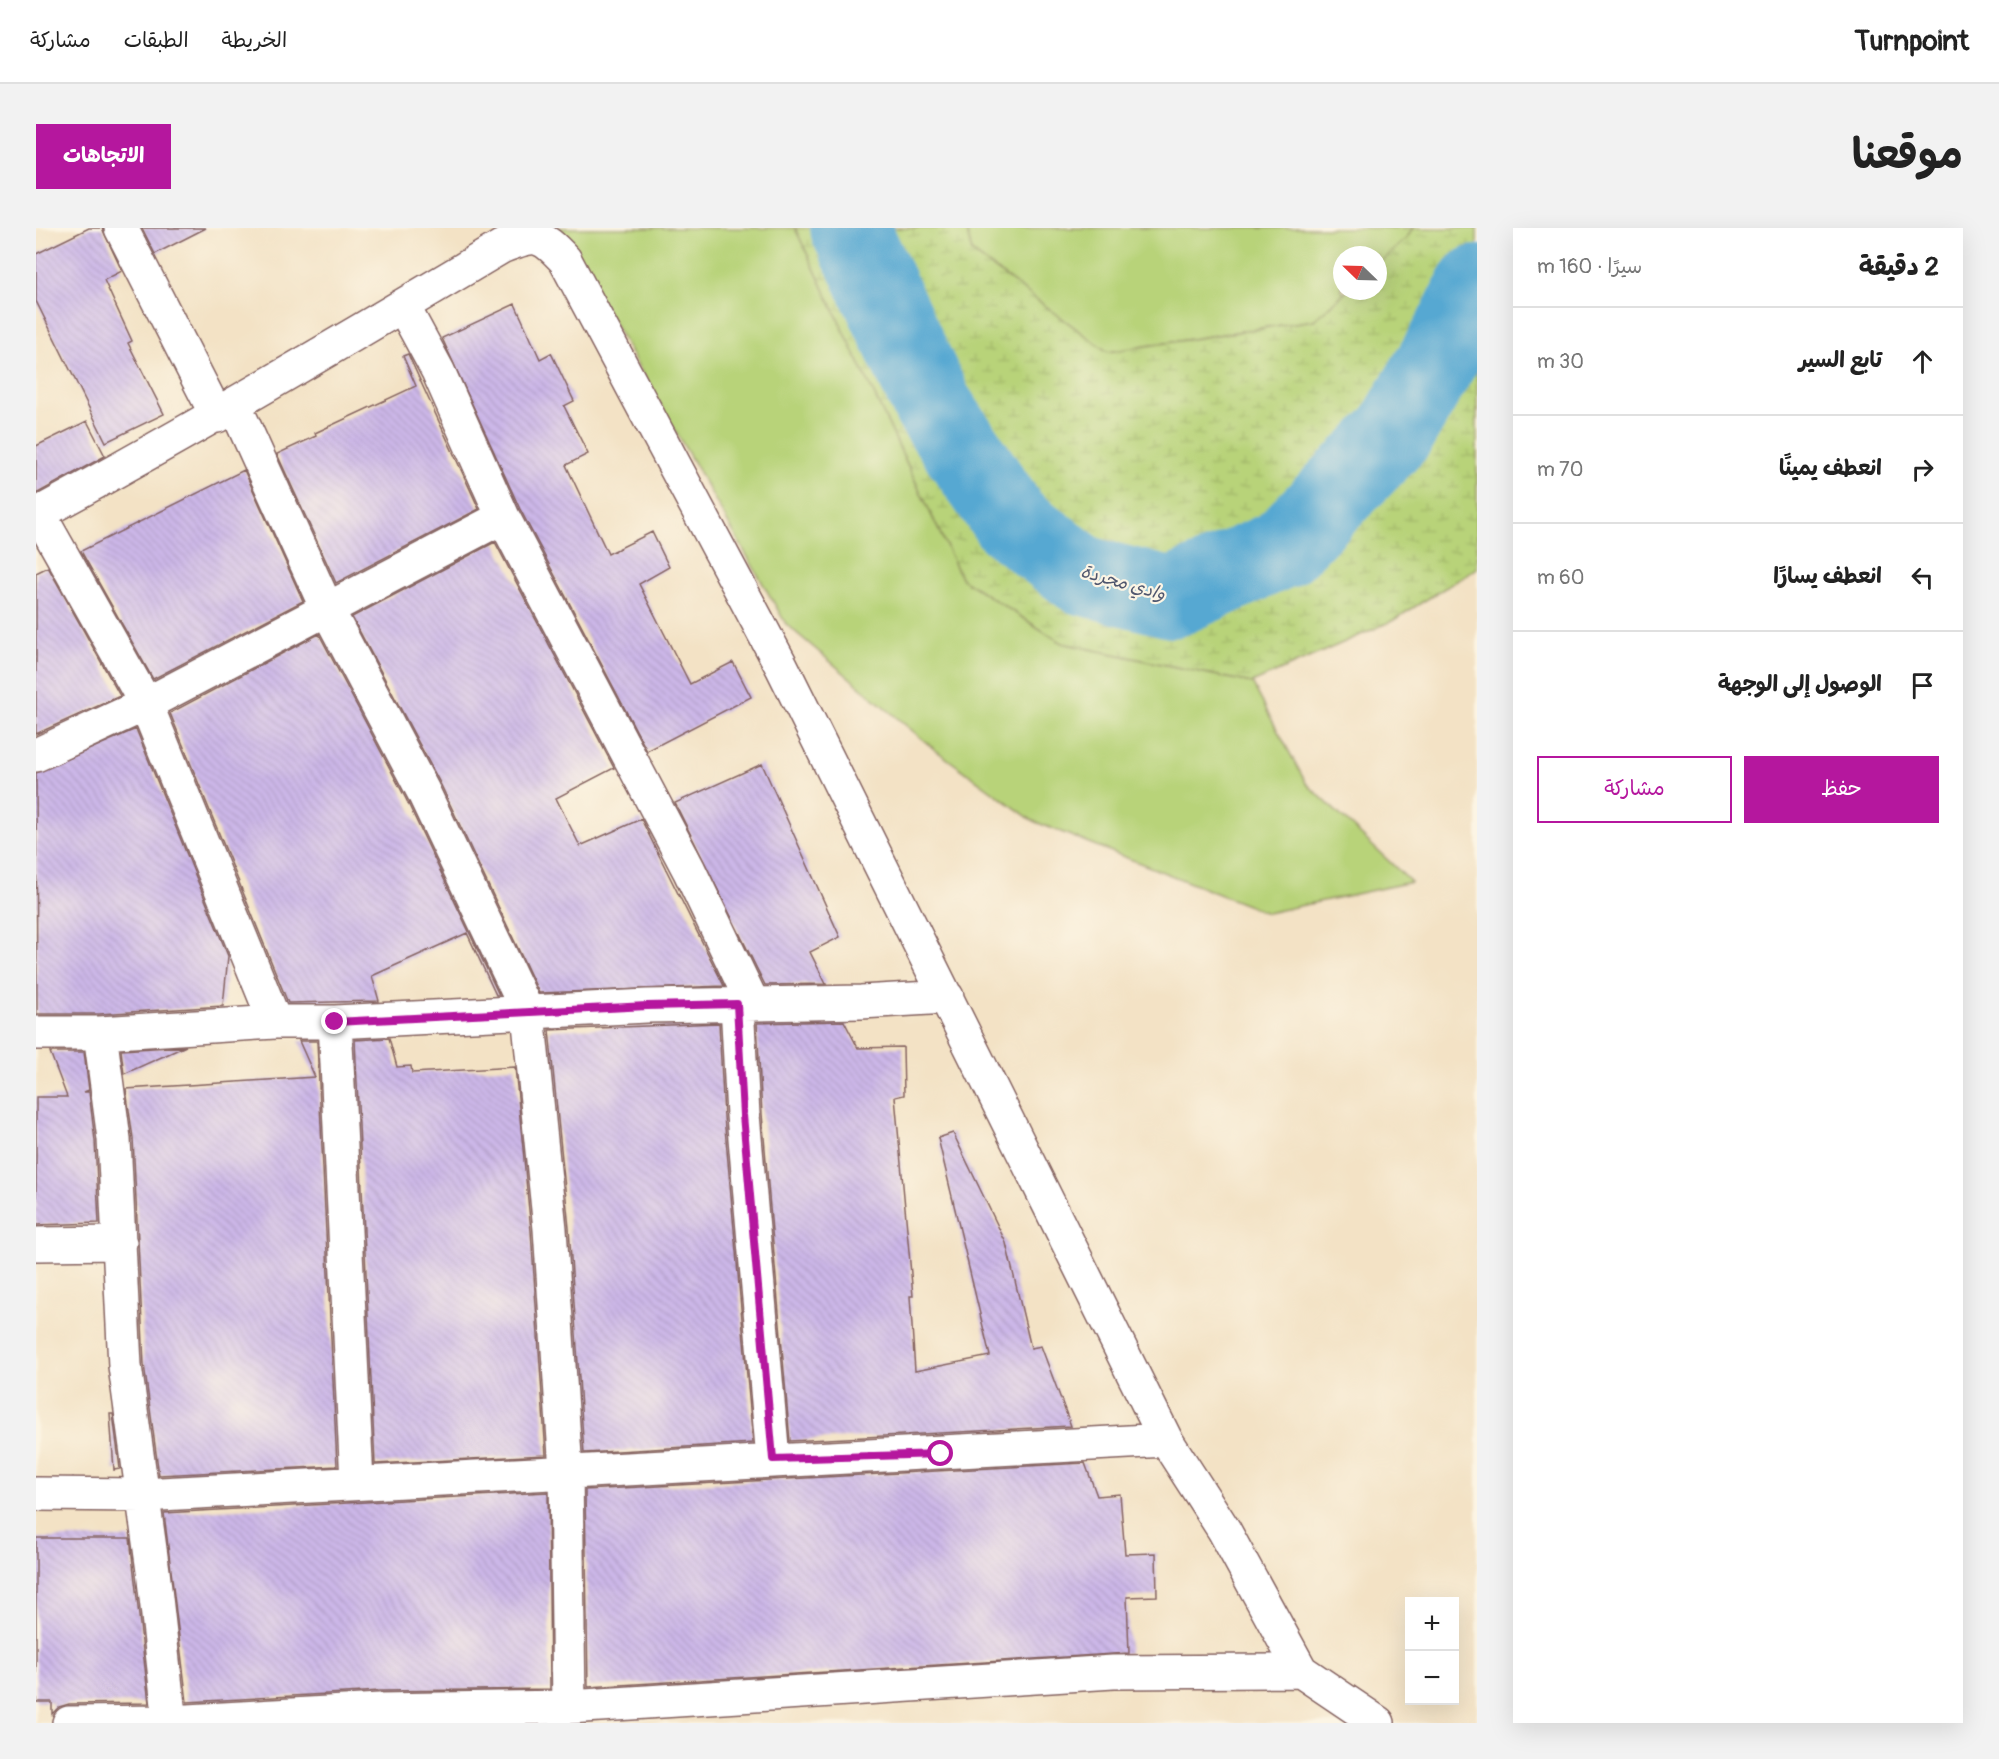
<!DOCTYPE html>
<html lang="ar">
<head>
<meta charset="utf-8">
<style>
  body { margin:0; font-family:Pangolin,"Playpen Sans Arabic",sans-serif; background:#f2f2f2; color:#222; direction:rtl }
  .controls { position:absolute; right:18px; bottom:18px; display:grid; overflow:hidden; border-radius:0px; box-shadow:0 6px 24px #0002 }
  .controls button { width:54px; height:54px; display:grid; place-items:center; padding:0; border:0; border-bottom:2px solid #e0e0e0; background:#fff; color:#222; font:30px sans-serif }
  .compass { position:absolute; left:1297px; top:18px; width:54px; height:54px; border-radius:50%; background:#fff; box-shadow:0 6px 24px #0002; rotate:293deg }
  .stop { position:absolute; width:18px; height:18px; margin:-14px; border:4px solid #b5179e; border-radius:50%; background:#fff }
  .stop.end { background:#b5179e; border-color:#fff; box-shadow:0 2px 6px #0008 }
  .list { margin:0; padding:0; list-style:none }
  h2 { display:flex; justify-content:space-between; align-items:center; height:78px; margin:0; padding:0 24px; font-size:26px }
  h2 small { font-size:20px; font-weight:400; color:#767676 }
  .list li { display:grid; grid-template-columns:39px 1fr auto; gap:18px; align-items:center; box-sizing:border-box; height:108px; padding:0 24px; border-top:2px solid #e0e0e0 }
  .list b { display:block; font-size:22px; white-space:nowrap }
  .list em { font-size:20px; font-style:normal; color:#767676 }
  .actions { display:flex; gap:12px; padding:18px 24px }
  .actions a { flex:1; padding:14px 0; border:2px solid #b5179e; border-radius:0px; text-align:center; font-size:21px; color:#b5179e }
  .actions .main { background:#b5179e; color:#fff }
  .icon { flex:none; width:33px; height:33px; fill:none; stroke:currentColor; stroke-width:2; stroke-linecap:round; stroke-linejoin:round }
  .map { position:relative; flex:none; width:1441px; height:1495px; overflow:hidden; direction:ltr; border-radius:0px }
  header { display:flex; align-items:center; gap:36px; box-sizing:border-box; height:84px; padding:0 30px; background:#fff; border-bottom:2px solid #e0e0e0 }
  header strong { font-size:28px }
  nav { display:flex; gap:33px; margin-inline-start:auto; font-size:21px }
  .intro { display:flex; align-items:center; justify-content:space-between; box-sizing:border-box; height:144px; padding:0 36px }
  h1 { margin:0; font-size:42px }
  .button { padding:15px 27px; border-radius:0px; background:#b5179e; color:#fff; font-size:21px; font-weight:700 }
  main { display:flex; gap:36px; padding:0 36px }
  aside { flex:1; background:#fff; border-radius:0px; box-shadow:0 6px 24px #0002 }
  .map>svg:first-child { display:block }
</style>
</head>
<body>
<header>
<strong>Turnpoint</strong>
<nav><a>الخريطة</a><a>الطبقات</a><a>مشاركة</a></nav>
</header>
<div class="intro"><h1>موقعنا</h1><a class="button">الاتجاهات</a></div>
<main>
<aside>
<h2>2 دقيقة<small>سيرًا · 160 m</small></h2>
<ul class="list">
<li><svg class="icon" aria-label="ahead" viewBox="0 0 24 24"><path d="M12 20V5M6 11l6-6 6 6"/></svg><div><b>تابع السير</b></div><em>30 m</em></li>
<li><svg class="icon" aria-label="right" viewBox="0 0 24 24"><path d="M7 20v-9h11M14 6l5 5-5 5"/></svg><div><b>انعطف يمينًا</b></div><em>70 m</em></li>
<li><svg class="icon" aria-label="left" viewBox="0 0 24 24"><path d="M17 20v-9H6M10 6l-5 5 5 5"/></svg><div><b>انعطف يسارًا</b></div><em>60 m</em></li>
<li><svg class="icon" aria-label="arrive" viewBox="0 0 24 24"><path d="M6 21V4h12l-3 4 3 4H6"/></svg><div><b>الوصول إلى الوجهة</b></div></li>
</ul>
<div class="actions"><a class="main">حفظ</a><a>مشاركة</a></div>
</aside>
<div class="map">
<svg width="1441" height="1495" viewBox="0 0 1441 1495">
  <defs>
    <pattern id="wetland-marsh" width="20" height="14" patternUnits="userSpaceOnUse" patternTransform="scale(1.5)"><rect width="20" height="14" fill="#b8d379"/><path d="M1 5h8M5 5V1M11 12h8M15 12V8" fill="none" stroke="#a0b569"/></pattern>
    <pattern id="building-back-hatch" width="6" height="6" patternUnits="userSpaceOnUse" patternTransform="scale(1.5)"><rect width="6" height="6" fill="#ccb7e8"/><path d="M-1 5l2 2M0 0l6 6M5-1l2 2" fill="none" stroke="#b19dc7"/></pattern>
  </defs>
  <rect width="100%" height="100%" fill="#fcf5e5"/>
  <filter id="ink" filterUnits="userSpaceOnUse"><feTurbulence type="fractalNoise" baseFrequency=".0167" numOctaves="2"/><feDisplacementMap in="SourceGraphic" scale="12" xChannelSelector="R" yChannelSelector="G"/><feConvolveMatrix kernelMatrix="1 2 1 2 8 2 1 2 1" color-interpolation-filters="sRGB"/></filter>
  <filter id="wash" filterUnits="userSpaceOnUse"><feTurbulence type="fractalNoise" baseFrequency=".008" numOctaves="4" result="noise"/><feDisplacementMap in="SourceGraphic" scale="24" xChannelSelector="R" yChannelSelector="G"/><feGaussianBlur stdDeviation="1.35" result="paint"/><feColorMatrix in="noise" values="0 0 0 0 0 0 0 0 0 0 0 0 0 0 0 0 0 1.4 0 .05"/><feComposite in="paint" operator="in"/></filter>
  <g filter="url(#wash)">
    <rect width="100%" height="100%" fill="#f3e2c5"/>
    <!-- green -->
    <path fill="#b8d379" stroke="#817952" stroke-width="1.5" d="M 523,0 L 759,0 L 926,351 L 1026,415 L 1216,455 L 1270,555 L 1375,654 L 1231,685 L 997,593 L 898,521 L 750,396 Z
      M 930,0 L 1377,0 L 1371,10 L 1342,36 L 1342,27 L 1306,27 L 1306,63 L 1311,63 L 1278,92 L 1072,124 L 936,24 Z"/>
    <!-- wetland -->
    <path fill="url(#wetland-marsh)" stroke="#817952" stroke-width="1.5" d="M 759,0 L 930,0 L 936,24 L 1072,124 L 1278,92 L 1311,63 L 1342,63 L 1342,36 L 1371,10 L 1377,0 L 1441,0 L 1441,340 L 1356,393 L 1216,455 L 1026,415 L 926,351 Z"/>
    <g fill="none" stroke-linecap="round" stroke-linejoin="round">
      <!-- river -->
      <path stroke="#57a8d2" stroke-width="80" d="M 814,0 L 897,178 L 975,293 L 1046,347 L 1136,370 L 1247,320 L 1359,205 L 1417,105 L 1441,57"/>
    </g>
    <g id="blocks">
      <!-- building -->
      <path fill="url(#building-back-hatch)" d="M 53,0 L 66,0 L 86,43 L 68,52 L 96,113 L 92,115 L 128,186 L 70,214 L 0,73 L 0,26 Z
        M 106,0 L 170,0 L 119,26 Z
        M 479,76 L 504,131 L 515,125 L 538,173 L 528,178 L 552,226 L 530,237 L 572,326 L 616,304 L 633,339 L 603,356 L 654,456 L 697,434 L 715,469 L 611,523 L 484,281 L 406,110 Z
        M 372,126 L 443,281 L 300,355 L 241,226 L 280,208 L 279,205 L 380,158 L 367,128 Z
        M 51,193 L 69,228 L 0,266 L 0,218 Z
        M 208,242 L 267,373 L 117,451 L 45,323 Z
        M 459,314 L 578,540 L 520,570 L 544,618 L 605,591 L 688,758 L 503,765 L 404,555 L 316,389 Z
        M 12,339 L 84,468 L 0,506 L 0,345 Z
        M 283,406 L 370,571 L 463,767 L 460,767 L 431,705 L 336,748 L 343,773 L 252,775 L 134,485 Z
        M 100,501 L 192,728 L 187,778 L 63,786 L 1,786 L 0,545 Z
        M 726,536 L 804,709 L 774,724 L 790,756 L 729,757 L 639,575 Z
        M 808,793 L 822,820 L 867,819 L 868,867 L 859,869 L 877,1068 L 874,1068 L 879,1143 L 954,1128 L 902,910 L 917,905 L 970,1015 L 995,1120 L 1005,1118 L 1035,1198 L 754,1213 L 726,886 L 721,795 Z
        M 683,795 L 688,889 L 717,1215 L 548,1225 L 533,1000 L 513,802 Z
        M 353,810 L 361,839 L 375,838 L 376,845 L 479,839 L 495,1003 L 510,1227 L 339,1236 L 319,812 Z
        M 263,813 L 281,813 L 301,1238 L 123,1247 L 108,1136 L 97,910 L 90,861 L 279,849 Z
        M 150,818 L 88,846 L 85,822 Z
        M 14,824 L 48,824 L 53,862 L 48,864 L 53,864 L 59,913 L 63,995 L 0,997 L 0,869 L 31,869 Z
        M 74,1186 L 77,1186 L 84,1241 L 78,1242 Z
        M 1049,1235 L 1061,1268 L 1084,1266 L 1089,1326 L 1120,1325 L 1121,1368 L 1091,1369 L 1093,1425 L 552,1459 L 549,1262 Z
        M 512,1264 L 514,1461 L 344,1463 L 151,1474 L 128,1285 Z
        M 0,1310 L 94,1310 L 113,1475 L 33,1476 L 23,1479 L 16,1486 L 16,1474 L 0,1474 Z"/>
    </g>
  </g>
  <g filter="url(#ink)">
    <use href="#blocks" fill-opacity="0" stroke="#856361" stroke-width="1.5"/>
    <g fill="none" stroke-linecap="round" stroke-linejoin="round">
      <!-- street casing -->
      <g stroke="#856361" stroke-width="36">
        <path id="street" d="M 85,0 L 181,188
          M 367,78 L 402,143 L 467,289 L 653,642 L 717,776
          M 199,178 L 291,381 L 387,563 L 492,785 L 514,1001 L 530,1243 L 533,1479
          M 3,286 L 110,476 L 239,794
          M 0,287 C 157,202 311,111 465,19 C 499,6 503,4 529,32 L 746,439 L 1130,1212 L 1188,1302 L 1265,1443 L 1342,1495
          M 0,527 L 110,476 L 467,289
          M 701,776 L 707,887 L 737,1231
          M 299,794 L 321,1254
          M 0,805 L 64,805 L 239,794 L 299,794 L 611,778 L 825,774 L 911,769
          M 64,805 L 78,911 L 89,1138 L 117,1343 L 134,1495
          M 0,1016 L 84,1015
          M 0,1266 L 106,1267 L 1130,1212
          M 33,1495 L 134,1494 L 344,1482 L 533,1479 L 1077,1444 L 1265,1443"/>
      </g>
      <!-- street -->
      <use href="#street" stroke="#fff" stroke-width="33"/>
    </g>
  </g>
  <g fill="none" stroke-linecap="round" stroke-linejoin="round" filter="url(#ink)">
    <!-- route -->
    <path stroke="#b5179e" stroke-width="8" d="M 299,794 L 611,778 L 701,776 L 707,887 L 737,1231 L 905,1226"/>
  </g>
  <g text-anchor="middle" dominant-baseline="central" stroke-width="4.5" stroke-linejoin="round" paint-order="stroke">
    <!-- water labels -->
    <g font-size="18" font-style="italic" fill="#4f566e" stroke="#fcf5e5">
      <text transform="translate(1087 355) rotate(16)">وادي مجردة</text>
    </g>
  </g>
</svg>
<div class="controls">
<button>+</button>
<button>−</button>
</div>
<svg class="compass" viewBox="-18 -18 36 36"><path d="M0-13l5 13h-10z" fill="#e53935"/><path d="M0 13l5-13h-10z" fill="#767676"/></svg>
<div class="stop" style="left:905px;top:1226px"></div>
<div class="stop end" style="left:299px;top:794px"></div>
</div>
</main>
</body>
</html>
